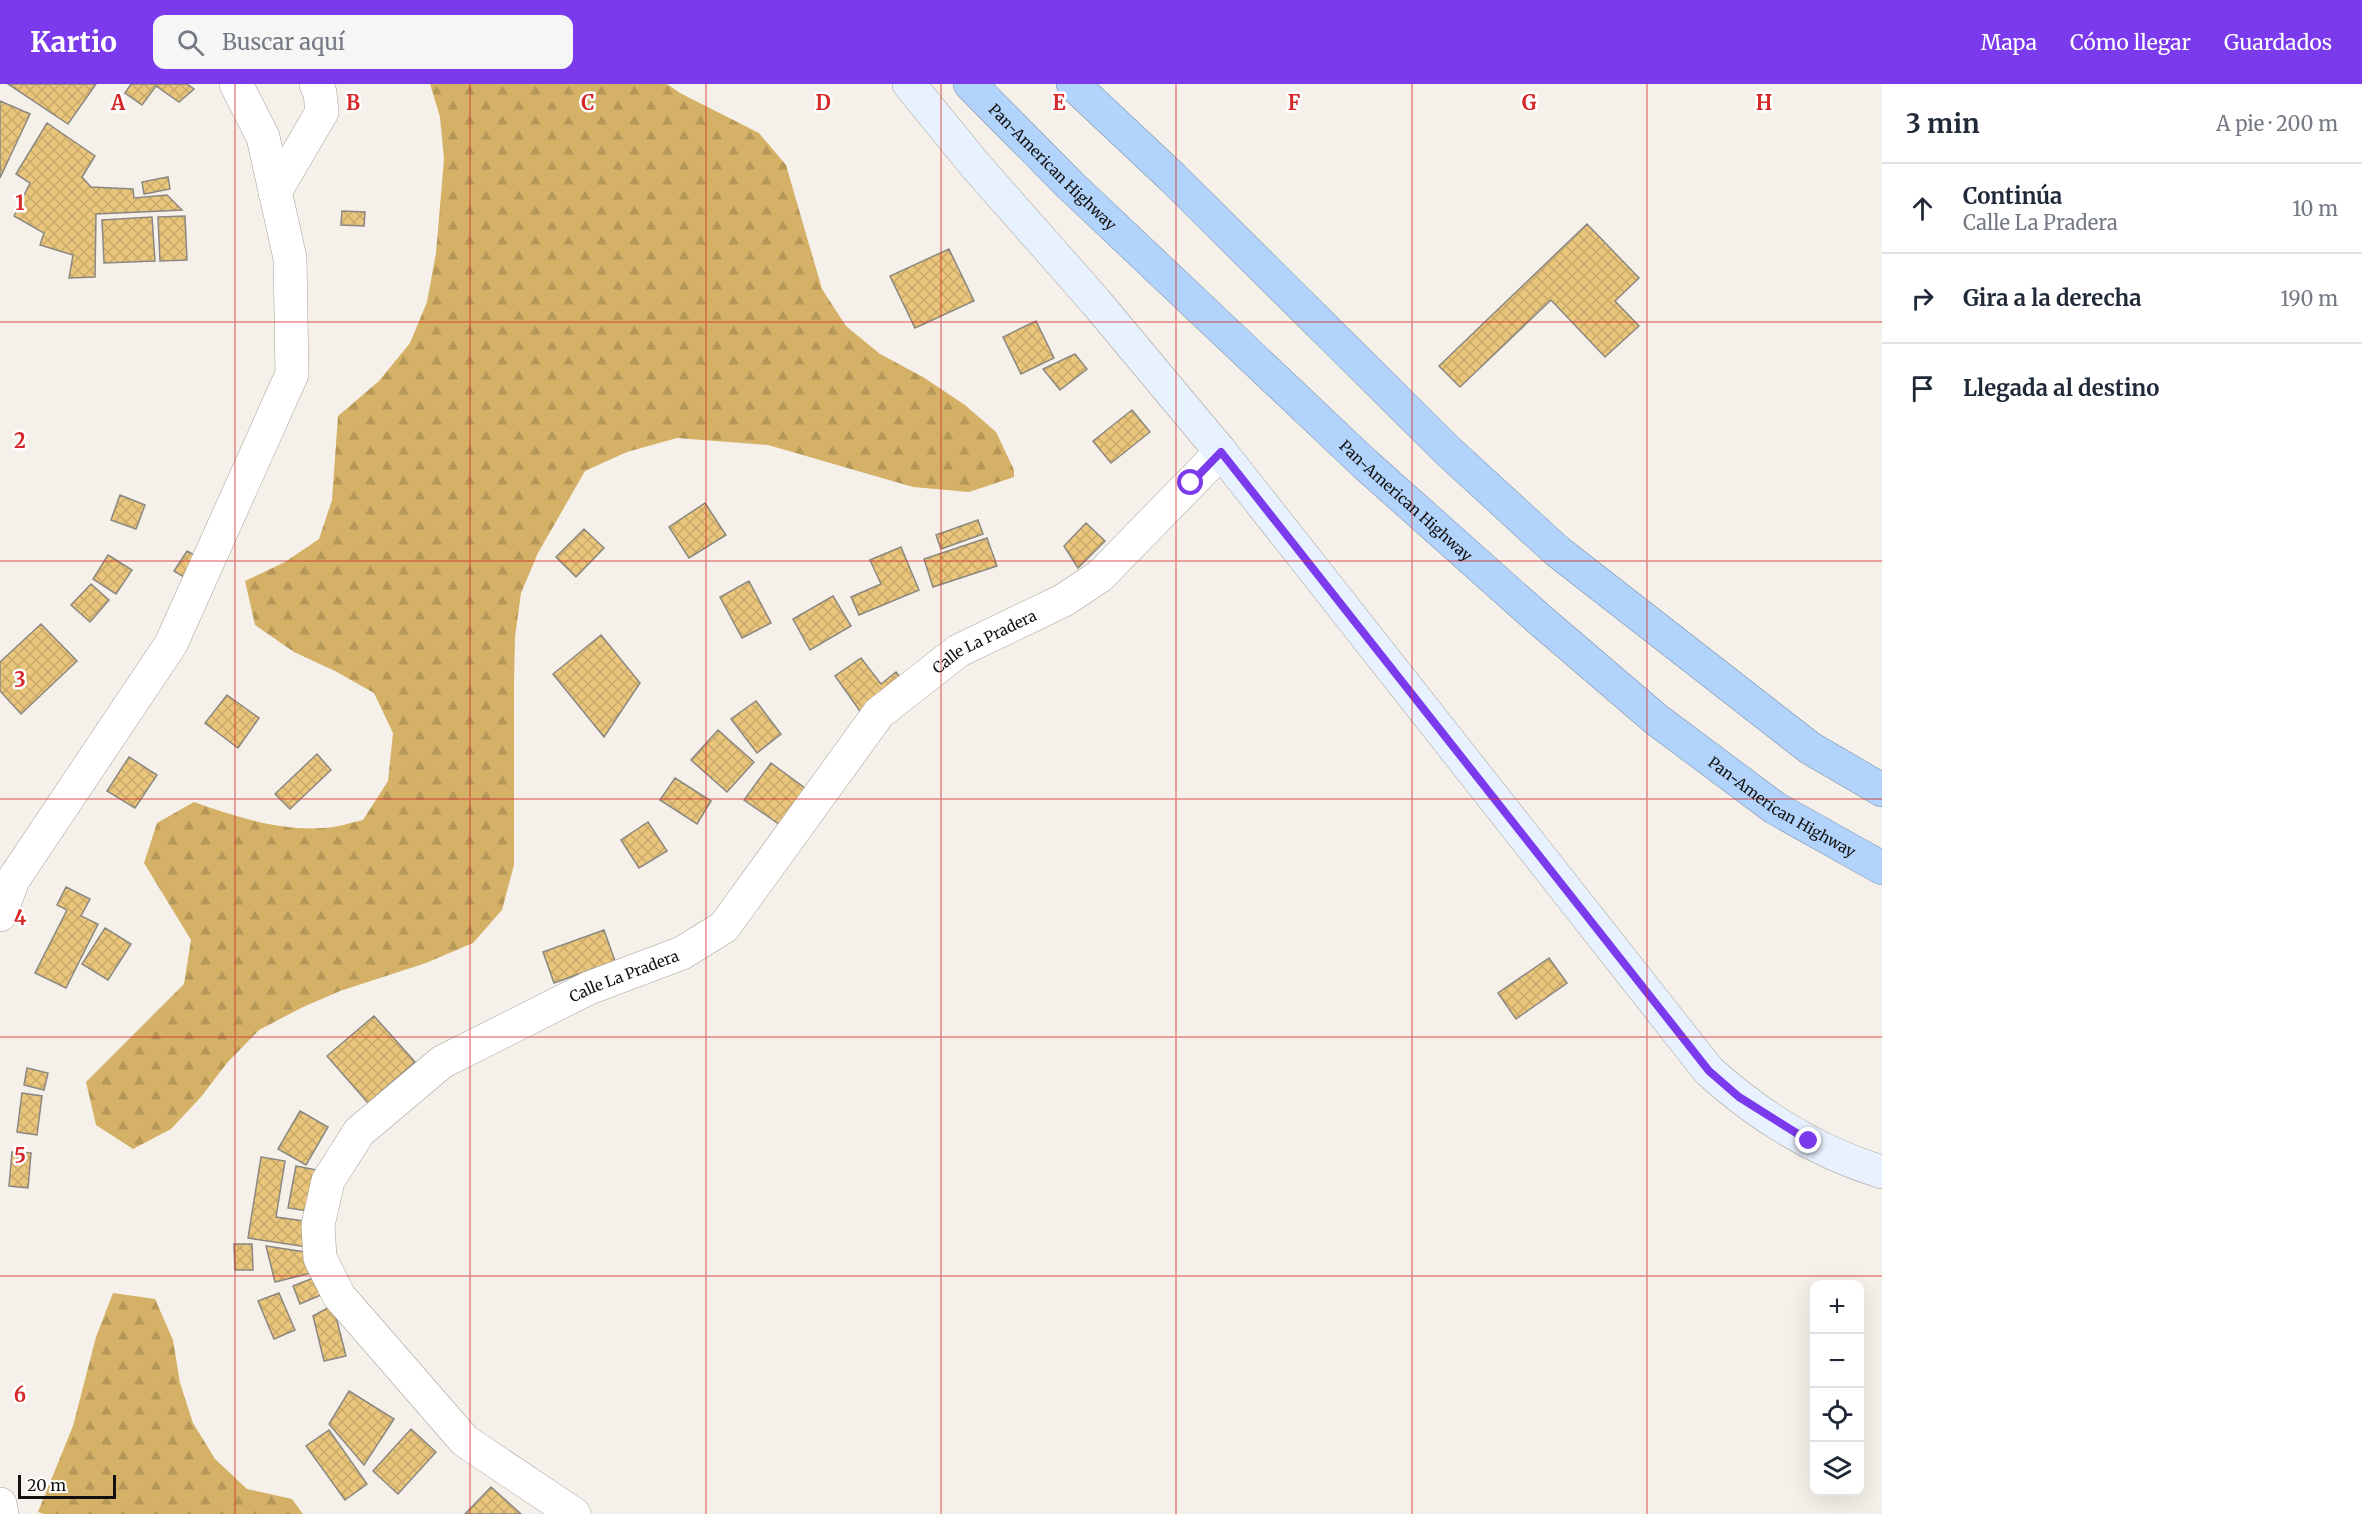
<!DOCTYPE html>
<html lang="es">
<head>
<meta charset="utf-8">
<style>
  body { margin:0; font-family:Merriweather,serif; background:#f6f6f7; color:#1f2937 }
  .controls { position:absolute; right:18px; bottom:18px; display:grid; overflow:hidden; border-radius:12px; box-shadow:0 6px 24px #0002 }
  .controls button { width:54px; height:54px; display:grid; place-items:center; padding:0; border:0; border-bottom:2px solid #e0e1e3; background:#fff; color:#1f2937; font:30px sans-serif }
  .scale { position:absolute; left:18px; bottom:15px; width:98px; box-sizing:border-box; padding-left:6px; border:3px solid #13110f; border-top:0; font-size:16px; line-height:21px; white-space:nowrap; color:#13110f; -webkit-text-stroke:4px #fff; paint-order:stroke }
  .stop { position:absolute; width:18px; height:18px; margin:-14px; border:4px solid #7c3aed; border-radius:50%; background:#fff }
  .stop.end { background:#7c3aed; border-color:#fff; box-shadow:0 2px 6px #0008 }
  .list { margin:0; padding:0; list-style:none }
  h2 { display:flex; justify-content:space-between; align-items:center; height:78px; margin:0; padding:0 24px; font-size:26px }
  h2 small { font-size:20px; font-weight:400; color:#747a83 }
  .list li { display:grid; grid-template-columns:39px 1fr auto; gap:18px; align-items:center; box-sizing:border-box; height:90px; padding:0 24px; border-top:2px solid #e0e1e3 }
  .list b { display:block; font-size:22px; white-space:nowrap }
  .list p { margin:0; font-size:20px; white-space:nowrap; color:#747a83 }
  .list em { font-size:20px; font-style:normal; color:#747a83 }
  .icon { flex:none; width:33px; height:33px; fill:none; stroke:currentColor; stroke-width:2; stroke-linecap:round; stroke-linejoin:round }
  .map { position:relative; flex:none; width:1882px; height:1430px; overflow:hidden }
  header { display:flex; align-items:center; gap:36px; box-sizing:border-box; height:84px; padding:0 30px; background:#7c3aed; color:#fff }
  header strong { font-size:28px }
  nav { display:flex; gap:33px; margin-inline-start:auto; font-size:21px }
  .search { width:420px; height:54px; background:#f6f6f7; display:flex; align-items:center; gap:15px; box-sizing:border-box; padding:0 21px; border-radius:12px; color:#747a83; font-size:22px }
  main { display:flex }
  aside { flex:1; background:#fff }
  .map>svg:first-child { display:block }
</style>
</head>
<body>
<header>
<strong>Kartio</strong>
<div class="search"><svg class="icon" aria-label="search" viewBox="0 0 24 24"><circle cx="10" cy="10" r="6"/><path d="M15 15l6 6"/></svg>Buscar aquí</div>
<nav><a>Mapa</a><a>Cómo llegar</a><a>Guardados</a></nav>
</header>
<main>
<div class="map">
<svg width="1882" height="1430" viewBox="0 0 1882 1430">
  <defs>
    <pattern id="forest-firs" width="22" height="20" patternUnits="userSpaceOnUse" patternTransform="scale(1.5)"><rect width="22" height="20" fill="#d4b167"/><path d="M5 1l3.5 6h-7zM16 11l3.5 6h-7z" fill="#b59758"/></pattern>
    <pattern id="building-cross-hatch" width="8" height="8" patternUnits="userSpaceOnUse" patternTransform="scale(1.5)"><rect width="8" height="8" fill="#eac67c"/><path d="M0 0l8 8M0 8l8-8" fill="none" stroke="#c8a96a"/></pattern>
  </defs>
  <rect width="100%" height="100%" fill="#f5f1ea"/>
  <!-- forest -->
  <path fill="url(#forest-firs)" d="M 430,0 L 667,0 L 680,9 L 759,49 L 786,81 L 822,205 L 846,242 L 880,270 L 923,293 L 965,321 L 996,348 L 1014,386 L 1014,393 L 969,408 L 913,403 L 768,361 L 677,354 L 627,368 L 585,387 L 538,469 L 521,509 L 515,553 L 514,599 L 514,781 L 502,826 L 473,859 L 426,879 L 340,907 L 301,924 L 259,946 L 227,979 L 201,1013 L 171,1045 L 133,1065 L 96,1041 L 86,998 L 184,900 L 191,856 L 144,779 L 157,739 L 194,718 C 233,732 280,747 322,744 C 335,744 350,739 363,736 L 388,697 L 393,649 L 374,609 L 335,587 L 294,568 L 255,541 L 245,497 L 285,478 L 319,455 L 332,416 L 338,332 L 379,297 L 410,259 L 427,218 L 436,169 L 444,75 L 440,33 Z
    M 113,1209 L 155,1215 L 173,1256 L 180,1299 L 193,1339 L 215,1375 L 247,1405 L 292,1415 L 303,1430 L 44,1430 L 38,1428 L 73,1342 L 96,1253 Z"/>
  <!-- building -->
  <path fill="url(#building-cross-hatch)" stroke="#8b8881" stroke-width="1.5" d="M 8,0 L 96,0 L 68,40 Z
    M 131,0 L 187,0 L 194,5 L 179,18 L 156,2 L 142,21 L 125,9 Z
    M 0,17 L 30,30 L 0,94 Z
    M 47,39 L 95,72 L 82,93 L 91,103 L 133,105 L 134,114 L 167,111 L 182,126 L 96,130 L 95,193 L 69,194 L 73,171 L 40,161 L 44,149 L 14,132 L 30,99 L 16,90 Z
    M 168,93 L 170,105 L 144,110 L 142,98 Z
    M 342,127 L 365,128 L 364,142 L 341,141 Z
    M 185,132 L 187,176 L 160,177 L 158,133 Z
    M 152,133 L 155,177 L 104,179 L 102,136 Z
    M 1587,140 L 1639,194 L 1615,217 L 1639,242 L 1605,273 L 1551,216 L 1460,303 L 1439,282 Z
    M 949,165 L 974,217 L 915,244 L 890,192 Z
    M 1036,237 L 1054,274 L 1021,290 L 1003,253 Z
    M 1075,270 L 1087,285 L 1060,306 L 1043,285 Z
    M 1132,326 L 1150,348 L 1111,379 L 1093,357 Z
    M 120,411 L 145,421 L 136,445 L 111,436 Z
    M 705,419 L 726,451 L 689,474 L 669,443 Z
    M 978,436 L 983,450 L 941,465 L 936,451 Z
    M 1086,439 L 1105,457 L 1078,484 L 1064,462 Z
    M 584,445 L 604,464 L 576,493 L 556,473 Z
    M 987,454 L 997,482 L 933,503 L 924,475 Z
    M 901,463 L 919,506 L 859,531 L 851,513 L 881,500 L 870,476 Z
    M 187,467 L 196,472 L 184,493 L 174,487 Z
    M 108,471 L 132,486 L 116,510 L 93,495 Z
    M 749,497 L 771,539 L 742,554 L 720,513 Z
    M 91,500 L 109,516 L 90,538 L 71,521 Z
    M 833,512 L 851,542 L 810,566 L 793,535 Z
    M 41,540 L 77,577 L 21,630 L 0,607 L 0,578 Z
    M 601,551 L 640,599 L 604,653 L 553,590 Z
    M 861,574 L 881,600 L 896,588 L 905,599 L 862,630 L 835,592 Z
    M 227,611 L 259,634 L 238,664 L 205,639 Z
    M 756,617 L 781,650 L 757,669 L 731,635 Z
    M 718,646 L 754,678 L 727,708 L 691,676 Z
    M 317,670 L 331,686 L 290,725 L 275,710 Z
    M 129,673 L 157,691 L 135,724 L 107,707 Z
    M 771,679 L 809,707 L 783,743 L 744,716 Z
    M 675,694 L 711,717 L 697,740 L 660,716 Z
    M 648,738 L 667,767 L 639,784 L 621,756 Z
    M 66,803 L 90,815 L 81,832 L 98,840 L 66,904 L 35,889 L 67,826 L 57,821 Z
    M 105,844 L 131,860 L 108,896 L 82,880 Z
    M 604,846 L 615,877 L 554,899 L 543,868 Z
    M 1549,874 L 1567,899 L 1516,935 L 1498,909 Z
    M 374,932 L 415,978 L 368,1019 L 327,972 Z
    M 27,984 L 48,989 L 44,1006 L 24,1001 Z
    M 22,1009 L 42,1012 L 37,1051 L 17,1048 Z
    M 300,1027 L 328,1043 L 306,1081 L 278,1065 Z
    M 12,1068 L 31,1069 L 28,1104 L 9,1102 Z
    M 261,1073 L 285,1077 L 276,1133 L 311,1138 L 307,1163 L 248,1154 Z
    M 296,1082 L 322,1087 L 314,1128 L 288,1124 Z
    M 234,1160 L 252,1160 L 253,1186 L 235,1186 Z
    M 266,1162 L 305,1168 L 311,1189 L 275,1198 Z
    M 316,1193 L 323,1210 L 300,1220 L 293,1202 Z
    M 279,1209 L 295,1246 L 274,1255 L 258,1217 Z
    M 333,1221 L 346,1272 L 324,1277 L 313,1232 Z
    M 349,1307 L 394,1335 L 364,1381 L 329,1340 Z
    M 411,1345 L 436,1368 L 398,1410 L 373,1387 Z
    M 329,1346 L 367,1400 L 345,1416 L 306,1362 Z
    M 491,1403 L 521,1430 L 465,1430 Z"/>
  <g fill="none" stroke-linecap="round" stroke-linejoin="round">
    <!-- street casing -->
    <g stroke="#a5a29b" stroke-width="34">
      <g id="street">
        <path d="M 275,108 L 322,28 L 320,9 L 316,0"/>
        <path d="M 0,831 L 13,796 L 171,560 L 292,290 L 290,174 L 263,53 L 236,0"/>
        <path d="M 0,1420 L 2,1430"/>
        <path id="s1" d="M 574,1430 L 465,1357 L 339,1212 L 320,1174 L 318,1141 L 328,1097 L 359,1048 L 442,978 L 589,904 L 682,869 L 724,843 L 879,629 L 958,567 L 1064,516 L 1100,492 L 1221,368"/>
      </g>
    </g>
    <!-- secondary casing -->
    <g stroke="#a5a29b" stroke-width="34">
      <path id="secondary" d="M 909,0 L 975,81 L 1095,217 L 1221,368 L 1709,987 C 1759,1032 1817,1068 1882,1088"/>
    </g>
    <!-- highway casing -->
    <g stroke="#7a8fa8" stroke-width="34">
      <g id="highway">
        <path id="s2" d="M 970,0 L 1070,101 L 1365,380 L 1539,535 L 1657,636 L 1775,724 L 1882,784"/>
        <path d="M 1073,0 L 1173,94 L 1449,368 L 1557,467 L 1810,664 L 1882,706"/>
      </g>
    </g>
    <!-- street -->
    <use href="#street" stroke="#fff" stroke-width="33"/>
    <!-- secondary -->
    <use href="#secondary" stroke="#e8f2fe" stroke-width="33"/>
    <!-- highway -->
    <use href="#highway" stroke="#b2d3fb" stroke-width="33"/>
  </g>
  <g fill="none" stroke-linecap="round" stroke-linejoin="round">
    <!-- route -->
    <path stroke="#7c3aed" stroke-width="8" d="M 1191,399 L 1221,368 L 1709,987 L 1739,1013 L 1809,1057"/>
  </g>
  <!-- grid -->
  <path fill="none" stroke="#d62828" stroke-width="1.5" stroke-opacity="0.55" d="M 235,0 L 235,1430M 470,0 L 470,1430M 706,0 L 706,1430M 941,0 L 941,1430M 1176,0 L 1176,1430M 1412,0 L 1412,1430M 1647,0 L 1647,1430M 0,238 L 1882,238M 0,477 L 1882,477M 0,715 L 1882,715M 0,953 L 1882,953M 0,1192 L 1882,1192"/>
  <g text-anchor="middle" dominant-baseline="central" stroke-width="5" stroke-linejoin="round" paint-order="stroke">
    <!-- street labels -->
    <g font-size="15" fill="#13110f" stroke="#fff">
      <text stroke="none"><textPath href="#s2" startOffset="117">Pan-American Highway</textPath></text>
      <text stroke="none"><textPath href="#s2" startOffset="603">Pan-American Highway</textPath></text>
      <text stroke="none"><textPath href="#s1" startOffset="1316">Calle La Pradera</textPath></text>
      <text stroke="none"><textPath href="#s2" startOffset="1089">Pan-American Highway</textPath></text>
      <text stroke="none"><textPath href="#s1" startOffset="812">Calle La Pradera</textPath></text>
    </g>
  </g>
  <g font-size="20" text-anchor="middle" font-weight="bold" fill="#d62828" stroke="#fff" stroke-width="5" stroke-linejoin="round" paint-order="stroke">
    <text x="118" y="26">A</text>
    <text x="353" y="26">B</text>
    <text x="588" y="26">C</text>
    <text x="823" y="26">D</text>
    <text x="1059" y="26">E</text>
    <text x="1294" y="26">F</text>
    <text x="1529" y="26">G</text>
    <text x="1764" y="26">H</text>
    <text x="20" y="126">1</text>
    <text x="20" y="364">2</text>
    <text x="20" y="603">3</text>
    <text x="20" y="841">4</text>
    <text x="20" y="1079">5</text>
    <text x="20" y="1318">6</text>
  </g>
</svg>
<div class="controls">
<button>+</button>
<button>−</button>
<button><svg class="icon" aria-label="locate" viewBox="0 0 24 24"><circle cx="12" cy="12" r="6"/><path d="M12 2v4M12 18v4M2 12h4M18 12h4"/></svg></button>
<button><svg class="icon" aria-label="layers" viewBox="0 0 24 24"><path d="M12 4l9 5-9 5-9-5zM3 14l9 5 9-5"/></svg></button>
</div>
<div class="scale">20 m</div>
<div class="stop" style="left:1191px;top:399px"></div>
<div class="stop end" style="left:1809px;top:1057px"></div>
</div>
<aside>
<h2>3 min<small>A pie · 200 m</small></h2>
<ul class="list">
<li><svg class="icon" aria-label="ahead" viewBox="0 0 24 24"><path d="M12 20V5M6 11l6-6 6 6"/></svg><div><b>Continúa</b><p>Calle La Pradera</p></div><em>10 m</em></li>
<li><svg class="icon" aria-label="right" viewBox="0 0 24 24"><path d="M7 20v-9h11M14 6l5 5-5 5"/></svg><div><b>Gira a la derecha</b></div><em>190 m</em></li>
<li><svg class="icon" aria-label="arrive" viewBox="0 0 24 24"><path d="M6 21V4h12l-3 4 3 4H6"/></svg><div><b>Llegada al destino</b></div></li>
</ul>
</aside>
</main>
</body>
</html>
